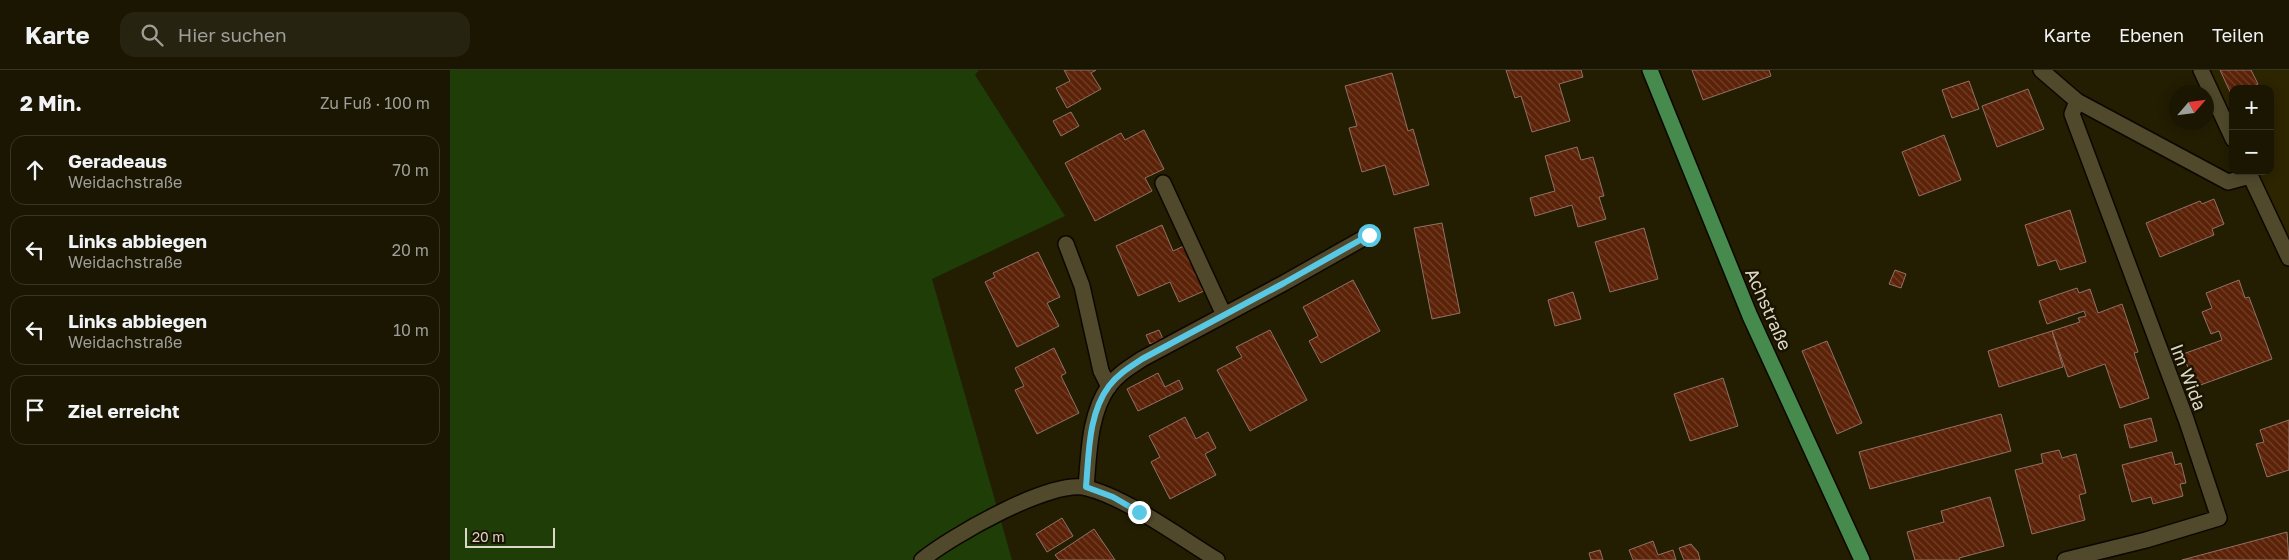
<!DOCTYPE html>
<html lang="de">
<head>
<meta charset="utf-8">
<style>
  body { margin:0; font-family:"Golos Text",sans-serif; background:#272311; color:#f1f3f6 }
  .controls { position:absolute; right:15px; top:15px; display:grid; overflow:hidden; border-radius:10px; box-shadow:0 2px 12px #0003 }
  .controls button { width:45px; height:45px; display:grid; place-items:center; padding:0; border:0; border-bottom:1px solid #383524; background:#1a1602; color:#f1f3f6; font:25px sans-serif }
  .compass { position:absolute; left:1719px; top:15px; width:45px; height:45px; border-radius:50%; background:#1a1602; box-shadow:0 2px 12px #0003; rotate:62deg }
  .scale { position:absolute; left:15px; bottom:12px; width:90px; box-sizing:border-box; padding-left:5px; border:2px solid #dbd8c7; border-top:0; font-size:14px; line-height:18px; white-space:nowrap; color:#dbd8c7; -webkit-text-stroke:4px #1a1300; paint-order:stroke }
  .stop { position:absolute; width:15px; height:15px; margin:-11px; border:4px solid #59c8e5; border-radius:50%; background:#fff }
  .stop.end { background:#59c8e5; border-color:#fff; box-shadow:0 1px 5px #0008 }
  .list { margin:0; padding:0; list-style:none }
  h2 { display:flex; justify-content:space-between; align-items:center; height:65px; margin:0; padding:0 20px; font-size:21px }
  h2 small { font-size:16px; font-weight:400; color:#9f9f99 }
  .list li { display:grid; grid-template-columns:32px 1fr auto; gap:15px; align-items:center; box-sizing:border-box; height:70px; margin:0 10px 10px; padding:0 10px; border:1px solid #383524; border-radius:15px }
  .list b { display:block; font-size:19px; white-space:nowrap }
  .list p { margin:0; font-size:16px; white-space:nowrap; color:#9f9f99 }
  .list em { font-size:16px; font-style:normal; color:#9f9f99 }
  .icon { flex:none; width:28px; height:28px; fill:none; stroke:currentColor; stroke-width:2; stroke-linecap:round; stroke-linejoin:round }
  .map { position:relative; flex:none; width:1839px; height:490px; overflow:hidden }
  header { display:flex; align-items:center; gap:30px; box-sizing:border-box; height:70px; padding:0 25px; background:#1a1602; border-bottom:1px solid #383524 }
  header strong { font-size:24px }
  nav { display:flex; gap:28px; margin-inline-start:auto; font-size:18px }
  .search { width:350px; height:45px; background:#272311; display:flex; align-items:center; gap:12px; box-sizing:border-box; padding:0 18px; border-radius:15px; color:#9f9f99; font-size:19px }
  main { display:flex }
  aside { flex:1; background:#1a1602 }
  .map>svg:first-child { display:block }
</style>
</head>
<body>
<header>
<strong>Karte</strong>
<div class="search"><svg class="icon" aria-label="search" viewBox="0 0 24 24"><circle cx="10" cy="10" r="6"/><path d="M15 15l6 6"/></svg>Hier suchen</div>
<nav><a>Karte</a><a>Ebenen</a><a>Teilen</a></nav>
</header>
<main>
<aside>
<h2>2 Min.<small>Zu Fuß · 100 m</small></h2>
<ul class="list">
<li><svg class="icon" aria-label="ahead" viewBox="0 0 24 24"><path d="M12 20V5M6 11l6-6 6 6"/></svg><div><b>Geradeaus</b><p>Weidachstraße</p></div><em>70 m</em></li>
<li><svg class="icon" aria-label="left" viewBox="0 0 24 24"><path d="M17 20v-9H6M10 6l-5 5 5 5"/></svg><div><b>Links abbiegen</b><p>Weidachstraße</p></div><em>20 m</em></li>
<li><svg class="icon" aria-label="left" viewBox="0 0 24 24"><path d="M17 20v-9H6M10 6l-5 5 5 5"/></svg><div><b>Links abbiegen</b><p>Weidachstraße</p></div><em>10 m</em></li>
<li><svg class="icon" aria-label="arrive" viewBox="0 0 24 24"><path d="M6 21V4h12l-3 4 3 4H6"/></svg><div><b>Ziel erreicht</b></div></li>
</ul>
</aside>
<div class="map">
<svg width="1839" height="490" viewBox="0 0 1839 490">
  <defs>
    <pattern id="building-back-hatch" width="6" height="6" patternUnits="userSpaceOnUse" patternTransform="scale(1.25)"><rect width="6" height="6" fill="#5b2208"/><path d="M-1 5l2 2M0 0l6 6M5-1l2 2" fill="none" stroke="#72412a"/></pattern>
  </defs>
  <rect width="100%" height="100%" fill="#231d02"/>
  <!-- built -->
  <path fill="#2d2400" d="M 1758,0 L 1839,0 L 1839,171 L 1806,101 L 1820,101 L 1820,19 L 1783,19 L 1783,53 Z"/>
  <!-- green -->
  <path fill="#1f3e07" d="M 0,0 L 529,0 L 525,5 L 615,146 L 482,209 L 562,490 L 0,490 Z"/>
  <!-- building -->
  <path fill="url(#building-back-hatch)" stroke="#917165" d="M 614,0 L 646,0 L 641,3 L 651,19 L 617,38 L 606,18 L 620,11 Z
    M 1056,0 L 1131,0 L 1133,7 L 1109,14 L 1120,51 L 1082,62 L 1071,26 L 1065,28 Z
    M 1242,0 L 1319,0 L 1321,6 L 1253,30 Z
    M 1770,0 L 1801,0 L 1808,14 L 1798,19 L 1783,19 L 1782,26 Z
    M 942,3 L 958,61 L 963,59 L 979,115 L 944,125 L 935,95 L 912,102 L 899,58 L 907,56 L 895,16 Z
    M 1519,11 L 1529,39 L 1502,48 L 1492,20 Z
    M 1578,19 L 1594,59 L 1547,77 L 1532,36 Z
    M 621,42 L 629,56 L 611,66 L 603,51 Z
    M 694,60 L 714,99 L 695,108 L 702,121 L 645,151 L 615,93 L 671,63 L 675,70 Z
    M 1494,65 L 1511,110 L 1469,126 L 1452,82 Z
    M 1127,77 L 1131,90 L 1143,87 L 1154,126 L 1149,127 L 1156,149 L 1128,157 L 1122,135 L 1085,146 L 1080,128 L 1105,121 L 1095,86 Z
    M 1764,129 L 1774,154 L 1762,159 L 1764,165 L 1710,187 L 1696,153 L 1750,131 L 1752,134 Z
    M 1620,140 L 1636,192 L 1610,200 L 1606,190 L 1588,196 L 1575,155 Z
    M 992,153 L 1010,243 L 982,249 L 964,158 Z
    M 712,155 L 723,181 L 734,176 L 754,221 L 729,232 L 720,212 L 688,226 L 666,176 Z
    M 1194,158 L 1208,209 L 1160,222 L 1145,172 Z
    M 588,182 L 610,227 L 597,233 L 609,256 L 567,277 L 535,212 L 545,207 L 543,203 Z
    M 1445,200 L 1456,204 L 1451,218 L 1439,214 Z
    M 903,210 L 930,261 L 871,293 L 859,271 L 868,266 L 853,237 Z
    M 1789,210 L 1795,228 L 1799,227 L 1822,289 L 1745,317 L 1733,284 L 1772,270 L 1769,261 L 1761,264 L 1752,242 L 1762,238 L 1756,223 Z
    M 1627,218 L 1629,223 L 1640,219 L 1648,243 L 1672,234 L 1688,282 L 1684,283 L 1699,328 L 1670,338 L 1655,294 L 1618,307 L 1602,261 L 1630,252 L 1628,248 L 1636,246 L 1634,241 L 1597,254 L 1589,231 Z
    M 1123,222 L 1131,249 L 1105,256 L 1098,230 Z
    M 709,260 L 713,269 L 700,274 L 696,265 Z
    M 820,260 L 857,330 L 800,361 L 767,300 L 792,287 L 786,277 Z
    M 1602,261 L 1613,297 L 1549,317 L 1538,281 Z
    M 1377,271 L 1412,353 L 1387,364 L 1352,281 Z
    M 604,278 L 616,303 L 611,306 L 629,343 L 587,364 L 565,320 L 574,316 L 565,298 Z
    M 708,303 L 715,317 L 729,310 L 733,319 L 688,341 L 677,319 Z
    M 1273,308 L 1288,356 L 1240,371 L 1224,324 Z
    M 1551,344 L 1561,381 L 1420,419 L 1409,382 Z
    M 735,347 L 746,369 L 758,362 L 766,378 L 755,384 L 766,405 L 720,429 L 701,392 L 710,387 L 699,366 Z
    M 1701,348 L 1707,371 L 1680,378 L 1674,355 Z
    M 1839,350 L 1839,400 L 1817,407 L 1806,374 L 1814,372 L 1810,360 Z
    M 1609,380 L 1612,388 L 1626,384 L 1636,423 L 1629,425 L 1635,450 L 1582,464 L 1565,400 L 1593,393 L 1591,384 Z
    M 1722,382 L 1725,395 L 1731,393 L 1736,413 L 1730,414 L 1733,426 L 1703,434 L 1701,427 L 1682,432 L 1672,395 Z
    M 1540,427 L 1554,476 L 1509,488 L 1510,490 L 1465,490 L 1457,462 L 1494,452 L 1491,441 Z
    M 612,448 L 623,466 L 597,482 L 586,464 Z
    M 644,459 L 665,490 L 609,490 L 605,485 Z
    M 1837,462 L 1839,490 L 1732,490 Z
    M 1203,471 L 1208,485 L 1223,480 L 1226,490 L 1183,490 L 1179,480 Z
    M 1241,474 L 1248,482 L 1250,490 L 1234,490 L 1229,478 Z
    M 1150,480 L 1153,490 L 1141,490 L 1139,483 Z"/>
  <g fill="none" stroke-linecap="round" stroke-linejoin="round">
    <!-- minor casing -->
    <g stroke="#0d0700" stroke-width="18">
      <path id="minor" d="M 1591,0 L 1627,31 L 1778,112 L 1800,106
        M 1751,0 L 1783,69
        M 1798,101 L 1839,188
        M 713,113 L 774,245
        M 616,174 L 632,216 L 651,301 L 659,317
        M 636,417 C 639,384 639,344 659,316 C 668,304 680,297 692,289 L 834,213 L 919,165
        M 472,490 C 500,467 602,408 637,418 C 677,428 731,468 767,490
        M 1615,490 L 1696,470 L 1769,448 L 1736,349 L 1622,44 L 1627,31"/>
    </g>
    <!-- major casing -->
    <g stroke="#0d0700" stroke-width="18">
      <path id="major" d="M 1200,0 L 1300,246 L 1412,490"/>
    </g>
    <!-- minor -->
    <use href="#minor" stroke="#50492c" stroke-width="15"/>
    <!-- major -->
    <use href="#major" stroke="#468a4e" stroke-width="15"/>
  </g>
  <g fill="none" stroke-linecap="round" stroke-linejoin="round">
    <!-- route -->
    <path stroke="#59c8e5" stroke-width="6" d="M 689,442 L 663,427 L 636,417 C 639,384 638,344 659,316 C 668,304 680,297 692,289 L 834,213 L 919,165"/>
  </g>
  <g text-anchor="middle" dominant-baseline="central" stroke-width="5" stroke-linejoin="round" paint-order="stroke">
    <!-- street labels -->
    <g font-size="18" fill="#dbd8c7" stroke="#1a1300">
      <text transform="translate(1319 239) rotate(66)">Achstraße</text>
      <text transform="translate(1739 307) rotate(69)">Im Wida</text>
    </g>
  </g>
</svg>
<div class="controls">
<button>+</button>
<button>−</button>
</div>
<svg class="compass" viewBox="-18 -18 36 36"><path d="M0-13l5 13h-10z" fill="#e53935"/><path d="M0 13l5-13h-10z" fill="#9f9f99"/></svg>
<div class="scale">20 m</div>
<div class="stop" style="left:919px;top:165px"></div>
<div class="stop end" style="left:689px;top:442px"></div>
</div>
</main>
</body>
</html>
